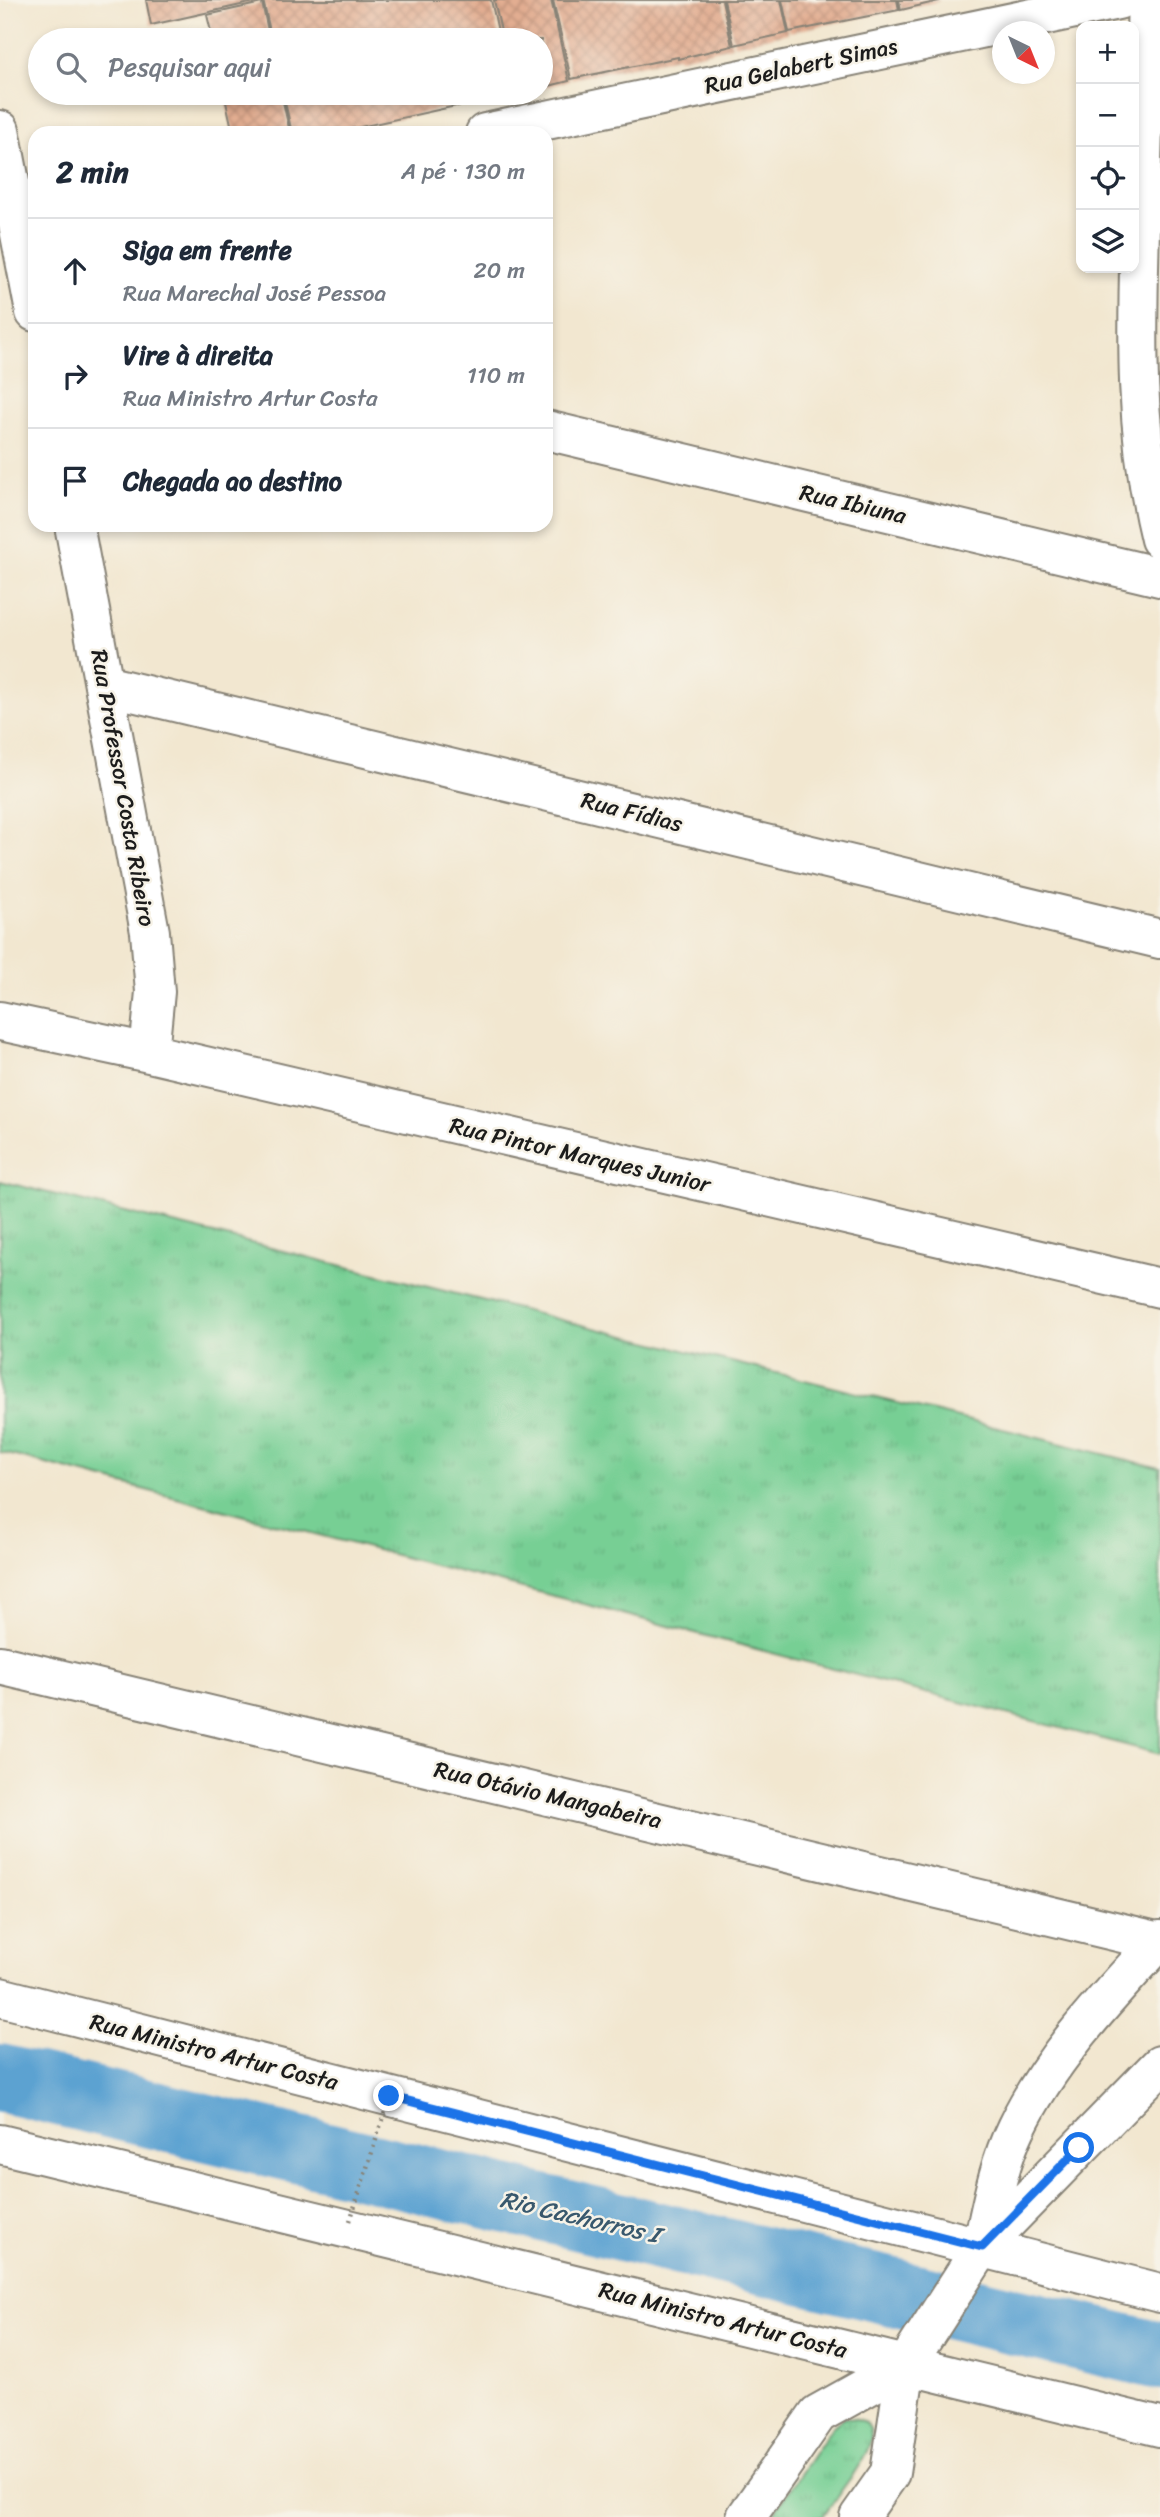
<!DOCTYPE html>
<html lang="pt">
<head>
<meta charset="utf-8">
<style>
  body { margin:0; font-family:Sriracha,sans-serif; background:#f6f6f7; color:#1f2937 }
  .controls { position:absolute; right:21px; top:21px; display:grid; overflow:hidden; border-radius:14px; box-shadow:0 4px 10px #0003 }
  .controls button { width:63px; height:63px; display:grid; place-items:center; padding:0; border:0; border-bottom:2px solid #e0e1e3; background:#fff; color:#1f2937; font:35px sans-serif }
  .compass { position:absolute; left:992px; top:21px; width:63px; height:63px; border-radius:50%; background:#fff; box-shadow:0 4px 10px #0003; rotate:137deg }
  .stop { position:absolute; width:21px; height:21px; margin:-16px; border:5px solid #1a73e8; border-radius:50%; background:#fff }
  .stop.end { background:#1a73e8; border-color:#fff; box-shadow:0 2px 7px #0008 }
  .list { margin:0; padding:0; list-style:none }
  h2 { display:flex; justify-content:space-between; align-items:center; height:91px; margin:0; padding:0 28px; font-size:30px }
  h2 small { font-size:23px; font-weight:400; color:#747a83 }
  .list li { display:grid; grid-template-columns:46px 1fr auto; gap:21px; align-items:center; box-sizing:border-box; height:105px; padding:0 28px; border-top:2px solid #e0e1e3 }
  .list b { display:block; font-size:26px; white-space:nowrap }
  .list p { margin:0; font-size:23px; white-space:nowrap; color:#747a83 }
  .list em { font-size:23px; font-style:normal; color:#747a83 }
  .icon { flex:none; width:38px; height:38px; fill:none; stroke:currentColor; stroke-width:2; stroke-linecap:round; stroke-linejoin:round }
  .map { position:relative; flex:none; width:1160px; height:2517px; overflow:hidden }
  .search { position:absolute; background:#fff; box-shadow:0 4px 10px #0003; left:28px; top:28px; width:525px; height:77px; display:flex; align-items:center; gap:18px; box-sizing:border-box; padding:0 24px; border-radius:38px; color:#747a83; font-size:26px }
  .panel { position:absolute; background:#fff; box-shadow:0 4px 10px #0003; left:28px; top:126px; width:525px; height:406px; border-radius:21px }
  .map>svg:first-child { display:block }
</style>
</head>
<body>
<div class="map">
<svg width="1160" height="2517" viewBox="0 0 1160 2517">
  <defs>
    <pattern id="grass-tufts" width="24" height="20" patternUnits="userSpaceOnUse" patternTransform="scale(1.75)"><rect width="24" height="20" fill="#77cf94"/><path d="M3 7l-1-3M5 7V3M7 7l1-3M15 17l-1-3M17 17v-4M19 17l1-3" fill="none" stroke="#66b17f"/></pattern>
    <pattern id="building-cross-hatch" width="8" height="8" patternUnits="userSpaceOnUse" patternTransform="scale(1.75)"><rect width="8" height="8" fill="#e2ad91"/><path d="M0 0l8 8M0 8l8-8" fill="none" stroke="#c1947c"/></pattern>
  </defs>
  <rect width="100%" height="100%" fill="#f7f3e8"/>
  <filter id="ink" filterUnits="userSpaceOnUse"><feTurbulence type="fractalNoise" baseFrequency=".0143" numOctaves="2"/><feDisplacementMap in="SourceGraphic" scale="14" xChannelSelector="R" yChannelSelector="G"/><feConvolveMatrix kernelMatrix="1 2 1 2 8 2 1 2 1" color-interpolation-filters="sRGB"/></filter>
  <filter id="wash" filterUnits="userSpaceOnUse"><feTurbulence type="fractalNoise" baseFrequency=".00686" numOctaves="4" result="noise"/><feDisplacementMap in="SourceGraphic" scale="28" xChannelSelector="R" yChannelSelector="G"/><feGaussianBlur stdDeviation="1.57" result="paint"/><feColorMatrix in="noise" values="0 0 0 0 0 0 0 0 0 0 0 0 0 0 0 0 0 1.4 0 .05"/><feComposite in="paint" operator="in"/></filter>
  <g filter="url(#wash)">
    <rect width="100%" height="100%" fill="#f2e7d0"/>
    <!-- grass -->
    <path fill="url(#grass-tufts)" stroke="#4a7658" stroke-width="2" d="M 0,1181 L 1160,1468 L 1160,1754 L 0,1452 Z
      M 844,2417 C 890,2420 867,2453 852,2476 C 842,2489 833,2503 823,2517 L 771,2517 L 832,2427 Z"/>
    <g fill="none" stroke-linecap="round" stroke-linejoin="round">
      <!-- river -->
      <path stroke="#5ba2d1" stroke-width="68" d="M 0,2078 L 1160,2356"/>
    </g>
    <g id="blocks">
      <!-- building -->
      <path fill="url(#building-cross-hatch)" d="M 146,0 L 259,0 L 259,1 L 151,25 Z
        M 263,0 L 491,0 L 500,40 L 272,40 Z
        M 494,0 L 551,0 L 569,81 L 541,88 L 541,40 L 503,40 Z
        M 553,0 L 722,0 L 732,46 L 678,59 L 678,57 L 571,79 Z
        M 724,0 L 781,0 L 788,33 L 734,45 Z
        M 782,0 L 897,0 L 899,10 L 789,32 Z
        M 899,0 L 939,0 L 939,1 L 901,10 Z
        M 262,3 L 270,40 L 213,40 L 207,15 Z
        M 224,93 L 281,93 L 290,133 L 233,133 Z
        M 283,93 L 454,93 L 456,106 L 333,133 L 292,133 Z
        M 455,93 L 511,93 L 511,94 L 458,106 Z"/>
    </g>
  </g>
  <g filter="url(#ink)">
    <use href="#blocks" fill-opacity="0" stroke="#878276" stroke-width="2"/>
    <g fill="none" stroke-linecap="round" stroke-linejoin="round">
      <!-- minor casing -->
      <g stroke="#878276" stroke-width="42">
        <path id="minor" d="M 1147,0 C 1145,76 1143,152 1140,228 C 1137,336 1134,433 1160,539
          M 0,130 L 35,312
          M 485,133 L 1118,0
          M 546,430 L 1160,577
          M 74,525 L 150,932 L 155,992 L 149,1053
          M 104,685 L 1160,939
          M 0,1021 L 149,1053 L 1160,1288
          M 0,1665 L 1160,1942
          M 0,1997 L 1160,2293
          M 0,2144 L 1160,2427
          M 982,2247 C 991,2207 998,2165 1016,2128 C 1050,2057 1108,1997 1160,1940
          M 746,2517 L 818,2414 L 906,2365
          M 859,2517 L 890,2473 L 906,2365 L 982,2247 L 1160,2065"/>
      </g>
      <!-- minor -->
      <use href="#minor" stroke="#fff" stroke-width="38"/>
      <!-- path-bridge -->
      <path stroke="#878276" stroke-width="4.5" stroke-dasharray="2 5" stroke-linecap="butt" d="M 350,2221 L 387,2105"/>
    </g>
  </g>
  <g fill="none" stroke-linecap="round" stroke-linejoin="round" filter="url(#ink)">
    <!-- route -->
    <path stroke="#1a73e8" stroke-width="9" d="M 389,2096 L 982,2247 L 1079,2148"/>
  </g>
  <g text-anchor="middle" dominant-baseline="central" stroke-width="5" stroke-linejoin="round" paint-order="stroke">
    <!-- street labels -->
    <g font-size="23" fill="#1c1c1c" stroke="#f7f3e8">
      <text transform="translate(801 66) rotate(-12)">Rua Gelabert Simas</text>
      <text transform="translate(853 504) rotate(13)">Rua Ibiuna</text>
      <text transform="translate(123 788) rotate(80)">Rua Professor Costa Ribeiro</text>
      <text transform="translate(632 812) rotate(14)">Rua Fídias</text>
      <text transform="translate(580 1155) rotate(13)">Rua Pintor Marques Junior</text>
      <text transform="translate(548 1795) rotate(13)">Rua Otávio Mangabeira</text>
      <text transform="translate(214 2052) rotate(14)">Rua Ministro Artur Costa</text>
      <text transform="translate(723 2320) rotate(14)">Rua Ministro Artur Costa</text>
    </g>
    <!-- water labels -->
    <g font-size="24" font-style="italic" fill="#38586d" stroke="#f7f3e8">
      <text transform="translate(580 2217) rotate(13)">Rio Cachorros I</text>
    </g>
  </g>
</svg>
<div class="controls">
<button>+</button>
<button>−</button>
<button><svg class="icon" aria-label="locate" viewBox="0 0 24 24"><circle cx="12" cy="12" r="6"/><path d="M12 2v4M12 18v4M2 12h4M18 12h4"/></svg></button>
<button><svg class="icon" aria-label="layers" viewBox="0 0 24 24"><path d="M12 4l9 5-9 5-9-5zM3 14l9 5 9-5"/></svg></button>
</div>
<svg class="compass" viewBox="-18 -18 36 36"><path d="M0-13l5 13h-10z" fill="#e53935"/><path d="M0 13l5-13h-10z" fill="#747a83"/></svg>
<div class="stop" style="left:1079px;top:2148px"></div>
<div class="stop end" style="left:389px;top:2096px"></div>
<div class="search"><svg class="icon" aria-label="search" viewBox="0 0 24 24"><circle cx="10" cy="10" r="6"/><path d="M15 15l6 6"/></svg>Pesquisar aqui</div>
<section class="panel">
<h2>2 min<small>A pé · 130 m</small></h2>
<ul class="list">
<li><svg class="icon" aria-label="ahead" viewBox="0 0 24 24"><path d="M12 20V5M6 11l6-6 6 6"/></svg><div><b>Siga em frente</b><p>Rua Marechal José Pessoa</p></div><em>20 m</em></li>
<li><svg class="icon" aria-label="right" viewBox="0 0 24 24"><path d="M7 20v-9h11M14 6l5 5-5 5"/></svg><div><b>Vire à direita</b><p>Rua Ministro Artur Costa</p></div><em>110 m</em></li>
<li><svg class="icon" aria-label="arrive" viewBox="0 0 24 24"><path d="M6 21V4h12l-3 4 3 4H6"/></svg><div><b>Chegada ao destino</b></div></li>
</ul>
</section>
</div>
</body>
</html>
